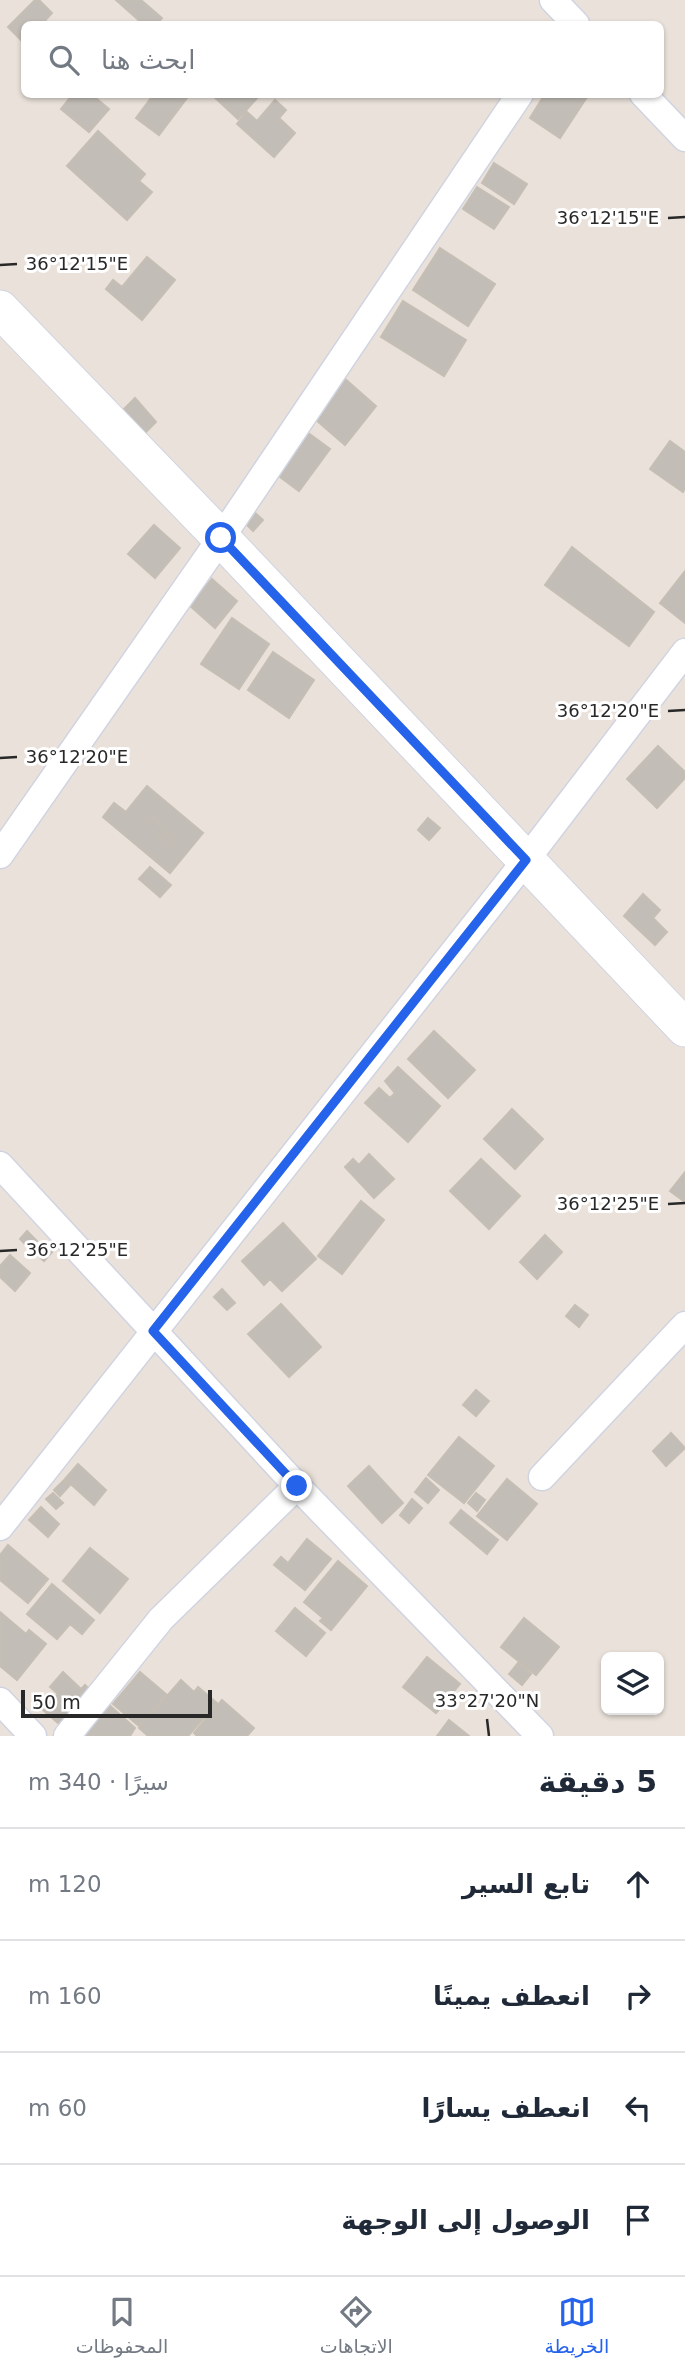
<!DOCTYPE html>
<html lang="ar">
<head>
<meta charset="utf-8">
<style>
  body { margin:0; font-family:"DejaVu Sans","Noto Naskh Arabic",sans-serif; background:#f6f6f7; color:#1f2937; direction:rtl }
  .controls { position:absolute; right:21px; bottom:21px; display:grid; overflow:hidden; border-radius:10px; box-shadow:0 2px 5px #0004 }
  .controls button { width:63px; height:63px; display:grid; place-items:center; padding:0; border:0; border-bottom:2px solid #e0e1e3; background:#fff; color:#1f2937; font:35px sans-serif }
  .scale { position:absolute; left:21px; bottom:18px; width:191px; box-sizing:border-box; padding-left:7px; border:4px solid #282828; border-top:0; font-size:19px; line-height:24px; white-space:nowrap; color:#282828; -webkit-text-stroke:5px #fff; paint-order:stroke }
  .stop { position:absolute; width:21px; height:21px; margin:-16px; border:5px solid #2563eb; border-radius:50%; background:#fff }
  .stop.end { background:#2563eb; border-color:#fff; box-shadow:0 2px 7px #0008 }
  .list { margin:0; padding:0; list-style:none }
  h2 { display:flex; justify-content:space-between; align-items:center; height:91px; margin:0; padding:0 28px; font-size:30px }
  h2 small { font-size:23px; font-weight:400; color:#747a83 }
  .list li { display:grid; grid-template-columns:46px 1fr auto; gap:21px; align-items:center; box-sizing:border-box; height:112px; padding:0 28px; border-top:2px solid #e0e1e3 }
  .list b { display:block; font-size:26px; white-space:nowrap }
  .list em { font-size:23px; font-style:normal; color:#747a83 }
  .icon { flex:none; width:38px; height:38px; fill:none; stroke:currentColor; stroke-width:2; stroke-linecap:round; stroke-linejoin:round }
  .map { position:relative; flex:none; width:685px; height:1736px; overflow:hidden; direction:ltr }
  .search { position:absolute; background:#fff; box-shadow:0 2px 5px #0004; left:21px; right:21px; top:21px; height:77px; display:flex; align-items:center; gap:18px; box-sizing:border-box; padding:0 24px; border-radius:10px; color:#747a83; font-size:26px }
  .sheet { height:539px; background:#fff }
  nav { display:flex; justify-content:space-around; align-items:center; box-sizing:border-box; height:98px; border-top:2px solid #e0e1e3; background:#fff; font-size:19px; color:#747a83 }
  nav a { display:grid; justify-items:center; gap:4px }
  nav .on { color:#2563eb }
  .map>svg:first-child { display:block }
</style>
</head>
<body>
<div class="map">
<svg width="685" height="1736" viewBox="0 0 685 1736">
  <rect width="100%" height="100%" fill="#eae2da"/>
  <!-- building -->
  <path fill="#c2bdb6" stroke="#c5beb4" stroke-width="2" fill-rule="evenodd" d="M 35,0 L 39,0 L 52,13 L 42,24 L 24,24 L 24,43 L 8,27 Z
    M 116,0 L 141,0 L 162,18 L 157,24 L 143,24 Z
    M 73,94 L 91,94 L 109,109 L 89,132 L 61,109 Z
    M 154,94 L 182,94 L 187,98 L 159,135 L 136,118 Z
    M 211,94 L 259,94 L 260,95 L 238,119 Z
    M 545,94 L 589,94 L 560,138 L 530,118 Z
    M 275,100 L 286,110 L 279,118 L 295,133 L 274,157 L 237,124 L 247,112 L 257,121 Z
    M 98,131 L 145,174 L 139,181 L 152,192 L 127,220 L 67,166 Z
    M 494,163 L 527,184 L 514,204 L 482,183 Z
    M 477,187 L 509,207 L 494,229 L 463,209 Z
    M 440,248 L 495,284 L 468,326 L 413,290 Z
    M 147,257 L 175,280 L 142,320 L 106,289 L 113,280 L 122,287 Z
    M 403,301 L 466,340 L 444,376 L 381,337 Z
    M 344,378 L 376,406 L 345,445 L 315,419 Z
    M 135,398 L 156,422 L 145,433 L 124,409 Z
    M 307,432 L 330,449 L 299,491 L 276,474 Z
    M 670,441 L 685,452 L 685,488 L 683,492 L 650,469 Z
    M 251,509 L 263,520 L 253,531 L 242,520 Z
    M 154,525 L 180,548 L 155,578 L 128,554 Z
    M 572,547 L 654,612 L 629,646 L 545,585 Z
    M 685,571 L 685,623 L 660,603 Z
    M 212,579 L 237,601 L 215,628 L 189,605 Z
    M 232,618 L 269,644 L 239,689 L 201,664 Z
    M 273,652 L 314,680 L 289,718 L 248,690 Z
    M 658,746 L 685,772 L 685,778 L 657,808 L 627,779 Z
    M 147,786 L 203,833 L 170,873 L 103,817 L 114,803 L 126,812 ZM 153,818 L 176,841 L 170,846 L 147,823 Z
    M 153,818 L 176,841 L 170,846 L 147,823 Z
    M 428,818 L 440,828 L 429,840 L 418,830 Z
    M 150,867 L 171,885 L 160,897 L 139,879 Z
    M 643,894 L 660,910 L 653,918 L 667,932 L 655,945 L 624,916 Z
    M 434,1031 L 475,1070 L 448,1098 L 408,1059 Z
    M 398,1067 L 440,1106 L 408,1142 L 365,1103 L 379,1088 L 390,1098 L 395,1093 L 385,1081 Z
    M 512,1109 L 543,1139 L 515,1169 L 484,1139 Z
    M 369,1154 L 394,1179 L 374,1198 L 345,1167 L 353,1159 L 359,1165 Z
    M 481,1159 L 520,1196 L 489,1229 L 450,1191 Z
    M 685,1172 L 685,1202 L 670,1191 Z
    M 361,1201 L 384,1220 L 342,1274 L 318,1256 Z
    M 283,1223 L 316,1259 L 282,1291 L 270,1279 L 264,1285 L 242,1261 Z
    M 27,1231 L 37,1241 L 30,1249 L 20,1239 Z
    M 545,1235 L 562,1252 L 537,1279 L 520,1262 Z
    M 42,1244 L 52,1252 L 44,1261 L 34,1252 Z
    M 10,1255 L 30,1273 L 15,1291 L 0,1277 L 0,1266 Z
    M 222,1289 L 235,1303 L 227,1310 L 214,1297 Z
    M 281,1304 L 321,1347 L 289,1377 L 248,1334 Z
    M 575,1305 L 588,1315 L 579,1327 L 566,1316 Z
    M 476,1390 L 489,1401 L 476,1416 L 463,1405 Z
    M 671,1433 L 685,1448 L 666,1466 L 653,1451 Z
    M 459,1437 L 494,1466 L 464,1503 L 428,1475 Z
    M 78,1464 L 106,1490 L 94,1505 L 65,1479 Z
    M 369,1466 L 403,1503 L 382,1523 L 348,1486 Z
    M 426,1478 L 439,1490 L 428,1503 L 415,1492 Z
    M 507,1479 L 537,1504 L 507,1540 L 477,1516 Z
    M 64,1480 L 70,1485 L 60,1496 L 54,1490 Z
    M 53,1493 L 63,1503 L 56,1509 L 46,1499 Z
    M 476,1493 L 485,1500 L 477,1511 L 468,1503 Z
    M 412,1499 L 422,1508 L 409,1523 L 400,1515 Z
    M 41,1507 L 59,1524 L 48,1537 L 29,1520 Z
    M 461,1510 L 498,1540 L 487,1554 L 450,1523 Z
    M 307,1539 L 331,1559 L 305,1590 L 274,1565 L 281,1557 L 288,1563 Z
    M 8,1545 L 48,1579 L 28,1603 L 0,1580 L 0,1555 Z
    M 90,1548 L 128,1579 L 100,1613 L 63,1581 Z
    M 338,1561 L 367,1586 L 331,1630 L 320,1621 L 323,1618 L 304,1602 Z
    M 52,1584 L 94,1620 L 82,1634 L 70,1624 L 57,1639 L 27,1614 Z
    M 295,1608 L 325,1633 L 306,1656 L 276,1631 Z
    M 0,1612 L 26,1634 L 29,1630 L 46,1644 L 17,1680 L 0,1666 Z
    M 524,1618 L 559,1647 L 536,1675 L 501,1647 Z
    M 427,1657 L 460,1684 L 436,1713 L 403,1687 Z
    M 518,1663 L 531,1674 L 522,1685 L 509,1674 Z
    M 63,1672 L 81,1689 L 85,1685 L 96,1696 L 66,1730 L 43,1710 L 58,1694 L 50,1687 Z
    M 140,1672 L 166,1694 L 139,1726 L 113,1704 Z
    M 181,1680 L 194,1692 L 198,1687 L 217,1703 L 188,1736 L 148,1736 L 139,1728 Z
    M 222,1700 L 254,1728 L 247,1736 L 197,1736 L 194,1733 Z
    M 108,1704 L 135,1728 L 130,1736 L 80,1736 Z
    M 449,1720 L 469,1736 L 437,1736 Z"/>
  <g fill="none" stroke-linecap="round" stroke-linejoin="round">
    <!-- street casing -->
    <g stroke="#d0d4e1" stroke-width="29">
      <path id="street" d="M 553,0 L 576,24
        M 643,94 L 685,138
        M 0,855 L 221,538 L 520,94
        M 0,1165 L 297,1486 L 540,1736
        M 542,1477 L 685,1325
        M 0,1527 L 526,860 L 685,652
        M 0,1701 L 33,1736
        M 67,1736 L 161,1619 L 297,1486"/>
    </g>
    <!-- secondary casing -->
    <g stroke="#d0d4e1" stroke-width="39">
      <path id="secondary" d="M 0,309 L 221,538 L 685,1028"/>
    </g>
    <!-- street -->
    <use href="#street" stroke="#fff" stroke-width="26"/>
    <!-- secondary -->
    <use href="#secondary" stroke="#fff" stroke-width="37"/>
  </g>
  <g fill="none" stroke-linecap="round" stroke-linejoin="round">
    <!-- route -->
    <path stroke="#2563eb" stroke-width="9" d="M 221,538 L 526,860 L 153,1331 L 297,1486"/>
  </g>
  <!-- ticks -->
  <path fill="none" stroke="#282828" stroke-width="2.5" d="M 668,218 L 685,217M 0,265 L 17,264M 668,711 L 685,710M 0,758 L 17,757M 668,1204 L 685,1203M 0,1251 L 17,1250M 487,1719 L 489,1736"/>
  <g font-size="18" text-anchor="middle" fill="#282828" stroke="#fff" stroke-width="6" stroke-linejoin="round" paint-order="stroke">
    <text x="608" y="224">36°12'15"E</text>
    <text x="77" y="270">36°12'15"E</text>
    <text x="608" y="717">36°12'20"E</text>
    <text x="77" y="763">36°12'20"E</text>
    <text x="608" y="1210">36°12'25"E</text>
    <text x="77" y="1256">36°12'25"E</text>
    <text x="487" y="1707">33°27'20"N</text>
  </g>
</svg>
<div class="controls">
<button><svg class="icon" aria-label="layers" viewBox="0 0 24 24"><path d="M12 4l9 5-9 5-9-5zM3 14l9 5 9-5"/></svg></button>
</div>
<div class="scale">50 m</div>
<div class="stop" style="left:221px;top:538px"></div>
<div class="stop end" style="left:297px;top:1486px"></div>
<div class="search"><svg class="icon" aria-label="search" viewBox="0 0 24 24"><circle cx="10" cy="10" r="6"/><path d="M15 15l6 6"/></svg>ابحث هنا</div>
</div>
<section class="sheet">
<h2>5 دقيقة<small>سيرًا · 340 m</small></h2>
<ul class="list">
<li><svg class="icon" aria-label="ahead" viewBox="0 0 24 24"><path d="M12 20V5M6 11l6-6 6 6"/></svg><div><b>تابع السير</b></div><em>120 m</em></li>
<li><svg class="icon" aria-label="right" viewBox="0 0 24 24"><path d="M7 20v-9h11M14 6l5 5-5 5"/></svg><div><b>انعطف يمينًا</b></div><em>160 m</em></li>
<li><svg class="icon" aria-label="left" viewBox="0 0 24 24"><path d="M17 20v-9H6M10 6l-5 5 5 5"/></svg><div><b>انعطف يسارًا</b></div><em>60 m</em></li>
<li><svg class="icon" aria-label="arrive" viewBox="0 0 24 24"><path d="M6 21V4h12l-3 4 3 4H6"/></svg><div><b>الوصول إلى الوجهة</b></div></li>
</ul>
</section>
<nav>
<a class="on"><svg class="icon" aria-label="map" viewBox="0 0 24 24"><path d="M3 6l6-2 6 2 6-2v14l-6 2-6-2-6 2zM9 4v14M15 6v14"/></svg>الخريطة</a>
<a><svg class="icon" aria-label="directions" viewBox="0 0 24 24"><path d="M12 3l9 9-9 9-9-9zM9 14v-3h6M13 9l2 2-2 2"/></svg>الاتجاهات</a>
<a><svg class="icon" aria-label="saved" viewBox="0 0 24 24"><path d="M7 4h10v16l-5-4-5 4z"/></svg>المحفوظات</a>
</nav>
</body>
</html>
